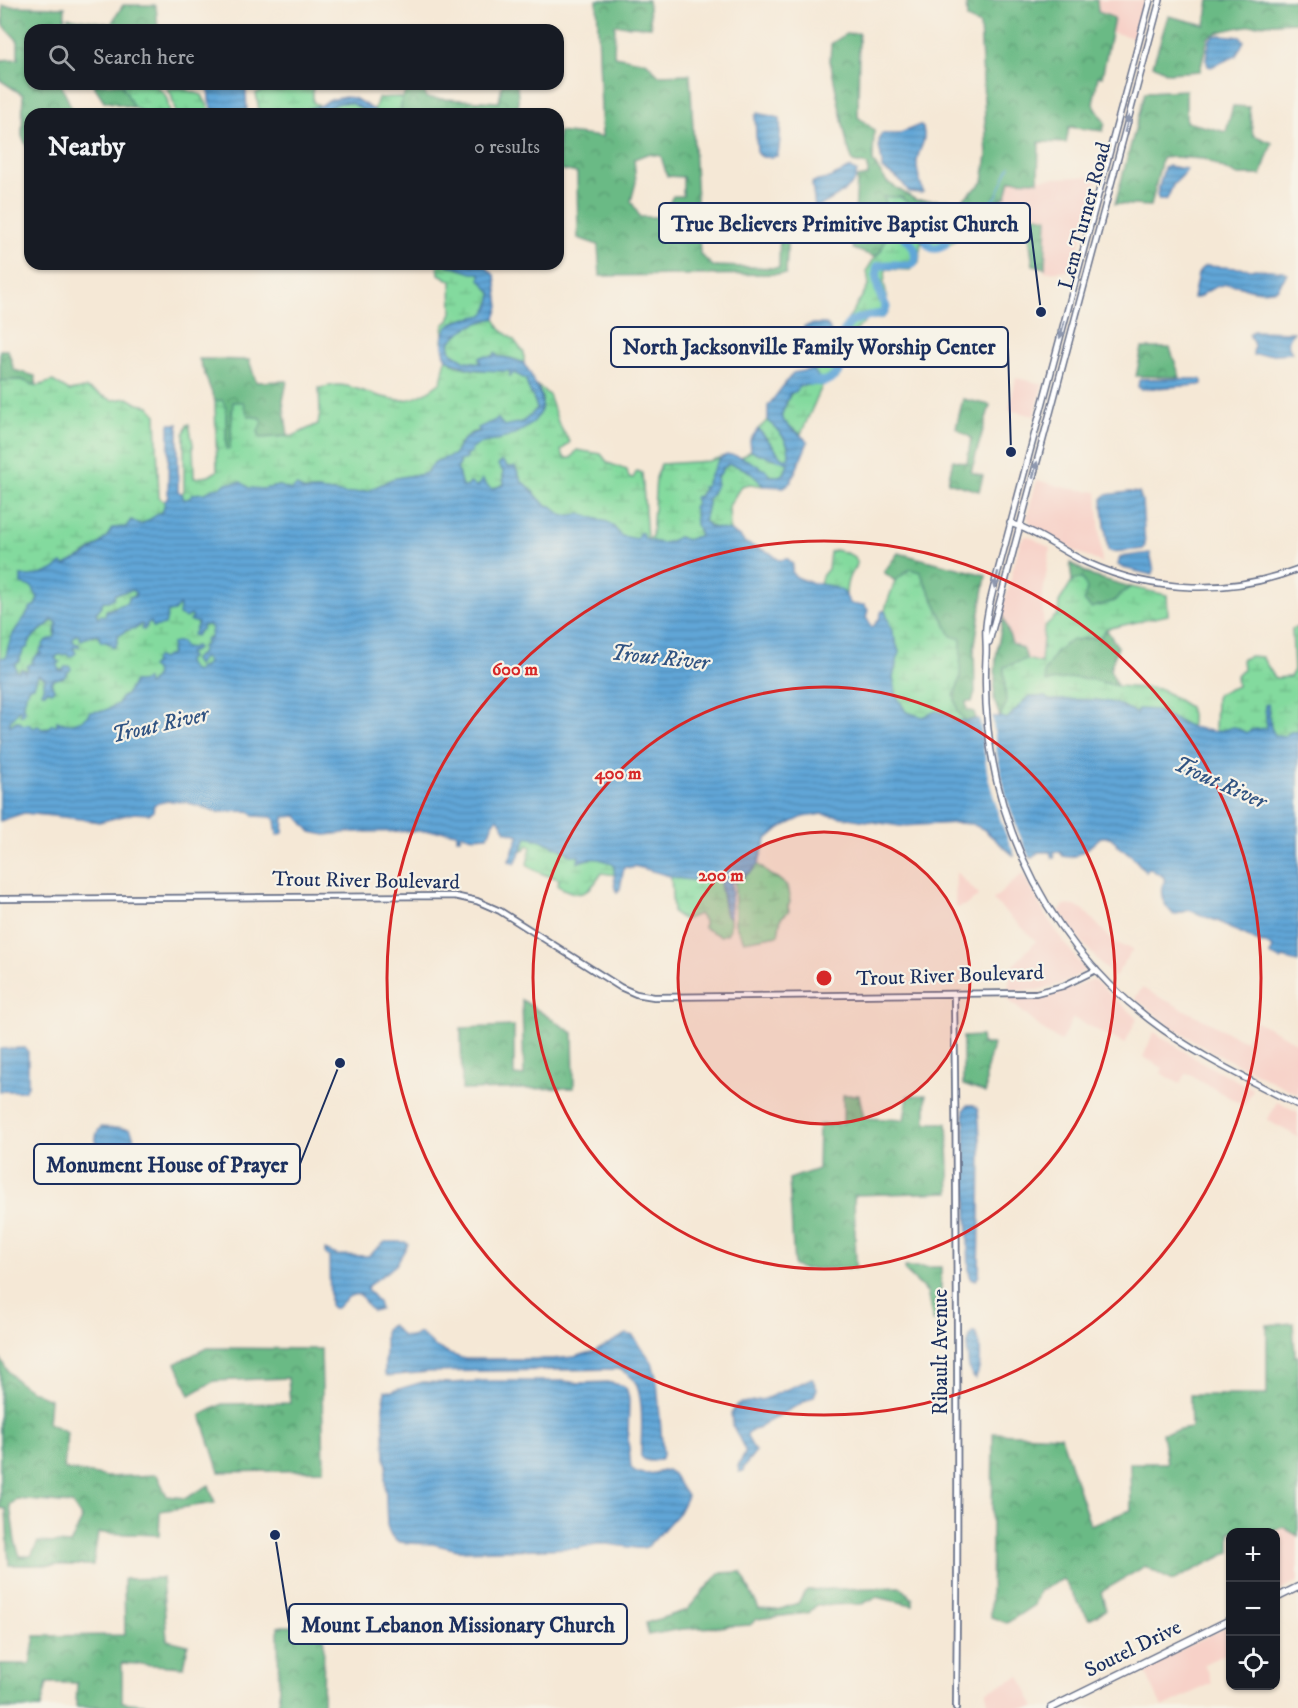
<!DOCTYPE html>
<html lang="en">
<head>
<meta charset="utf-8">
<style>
  body { margin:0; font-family:"IM FELL DW Pica",serif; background:#20242c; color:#f1f3f6 }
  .controls { position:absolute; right:18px; bottom:18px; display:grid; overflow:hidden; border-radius:12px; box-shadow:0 2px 4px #0004 }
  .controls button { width:54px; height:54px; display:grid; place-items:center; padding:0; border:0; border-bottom:2px solid #363941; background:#171b24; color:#f1f3f6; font:30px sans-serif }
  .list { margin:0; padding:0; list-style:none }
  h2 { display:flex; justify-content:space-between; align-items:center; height:78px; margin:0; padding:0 24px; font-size:26px }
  h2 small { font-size:20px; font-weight:400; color:#9ea1a6 }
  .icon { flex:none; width:33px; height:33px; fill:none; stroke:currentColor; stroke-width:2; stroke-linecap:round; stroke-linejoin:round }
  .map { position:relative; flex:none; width:1298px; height:1708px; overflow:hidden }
  .search { position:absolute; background:#171b24; box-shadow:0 2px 4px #0004; left:24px; top:24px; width:540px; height:66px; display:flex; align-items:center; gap:15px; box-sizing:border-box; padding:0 21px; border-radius:18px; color:#9ea1a6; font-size:22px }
  .panel { position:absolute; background:#171b24; box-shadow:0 2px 4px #0004; left:24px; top:108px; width:540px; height:162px; border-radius:18px }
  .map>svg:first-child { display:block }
</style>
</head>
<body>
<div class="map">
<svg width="1298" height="1708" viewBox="0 0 1298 1708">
  <defs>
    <pattern id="forest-crowns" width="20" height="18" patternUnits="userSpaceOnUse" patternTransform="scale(1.5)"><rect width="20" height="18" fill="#6aba85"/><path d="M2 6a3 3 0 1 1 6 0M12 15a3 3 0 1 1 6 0" fill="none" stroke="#569870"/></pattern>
    <pattern id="wetland-marsh" width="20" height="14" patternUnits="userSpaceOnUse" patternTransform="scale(1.5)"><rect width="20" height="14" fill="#83da9e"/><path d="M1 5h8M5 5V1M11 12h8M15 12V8" fill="none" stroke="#71bb8a"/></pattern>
    <pattern id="water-rules" width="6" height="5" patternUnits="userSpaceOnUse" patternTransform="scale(1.5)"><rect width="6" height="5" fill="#61a6d7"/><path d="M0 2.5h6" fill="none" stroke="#4f88b2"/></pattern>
  </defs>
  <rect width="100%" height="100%" fill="#f7f3e8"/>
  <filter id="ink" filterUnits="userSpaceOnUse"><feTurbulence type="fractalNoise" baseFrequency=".0167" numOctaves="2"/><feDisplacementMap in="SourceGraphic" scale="12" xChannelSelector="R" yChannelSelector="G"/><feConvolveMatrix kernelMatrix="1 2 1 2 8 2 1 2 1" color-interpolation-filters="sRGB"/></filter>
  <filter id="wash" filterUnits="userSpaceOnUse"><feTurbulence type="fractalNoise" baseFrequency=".008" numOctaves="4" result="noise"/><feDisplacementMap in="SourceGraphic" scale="24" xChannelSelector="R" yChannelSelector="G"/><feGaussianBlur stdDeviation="1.35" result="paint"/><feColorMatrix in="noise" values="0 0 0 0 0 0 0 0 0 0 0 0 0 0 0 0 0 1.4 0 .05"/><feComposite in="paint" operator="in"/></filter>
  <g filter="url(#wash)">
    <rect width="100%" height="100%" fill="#f5e8d6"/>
    <!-- built -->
    <path fill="#f7d1c8" d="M 1097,0 L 1145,0 L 1134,38 L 1111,32 L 1114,18 L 1098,12 Z
      M 1098,176 L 1073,270 L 1045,272 L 1047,218 L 1012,210 L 1002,198 L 1006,196 L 1010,180 L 1038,181 L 1038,179 Z
      M 1016,378 L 1043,384 L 1034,416 L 1009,410 Z
      M 1037,480 L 1066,488 L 1097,492 L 1102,563 L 1075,551 L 1030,523 L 1027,516 Z
      M 1026,536 L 1029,536 L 1050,548 L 1042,601 L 1044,627 L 1042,663 L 1027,659 L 1024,650 L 1012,643 L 1000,611 L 1008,590 L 1020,542 L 1023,538 Z
      M 956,872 L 979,895 L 966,905 L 957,908 L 955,905 Z
      M 1023,873 L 1045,915 L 1084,969 L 1084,971 L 1069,981 L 1054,986 L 1037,990 L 1008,991 L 1011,968 L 1036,941 L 993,900 Z
      M 1064,905 L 1075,906 L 1083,909 L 1111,939 L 1119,945 L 1133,949 L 1114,978 L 1078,938 L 1059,911 Z
      M 1093,979 L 1137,1018 L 1125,1044 L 1073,1018 L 1061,1041 L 1047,1033 L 1005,997 L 1047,993 L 1075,987 Z
      M 1142,988 L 1245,1041 L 1256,1021 L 1298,1043 L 1298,1094 L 1209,1050 L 1172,1027 L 1135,998 Z
      M 1154,1032 L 1198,1060 L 1253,1089 L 1244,1106 L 1187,1073 L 1180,1084 L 1161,1073 L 1163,1068 L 1143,1057 Z
      M 1277,1102 L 1298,1112 L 1298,1137 L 1267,1120 Z
      M 1283,1527 L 1298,1536 L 1298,1582 L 1276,1593 L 1276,1532 L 1271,1532 Z
      M 1230,1625 L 1230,1658 L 1228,1660 L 1225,1654 L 1204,1664 L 1212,1683 L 1162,1707 L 1144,1668 Z
      M 1020,1676 L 1035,1708 L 987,1708 L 987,1691 Z"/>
    <!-- forest -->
    <path fill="url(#forest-crowns)" stroke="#427472" stroke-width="1.5" fill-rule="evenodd" d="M 597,0 L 648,0 L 651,27 L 615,25 L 614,56 L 646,62 L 659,75 L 690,74 L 700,254 L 713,266 L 779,268 L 780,224 L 855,217 L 857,178 L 868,176 L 868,165 L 853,162 L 847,144 L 830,61 L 831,44 L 846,34 L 859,33 L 858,117 L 874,130 L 873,162 L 887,182 L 916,200 L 962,200 L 983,182 L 987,155 L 980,25 L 967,19 L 966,0 L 1097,0 L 1098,12 L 1114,18 L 1102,77 L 1098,76 L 1093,104 L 1105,123 L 1103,131 L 1069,127 L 1066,143 L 1039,142 L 1038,181 L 1010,180 L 1006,196 L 981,208 L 919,211 L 900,197 L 884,197 L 892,223 L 881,251 L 875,257 L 853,249 L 852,228 L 788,230 L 786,274 L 600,276 L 598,245 L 578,238 L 577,173 L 558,169 L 558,132 L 602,137 ZM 647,154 L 661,156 L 667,176 L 683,177 L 683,196 L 673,196 L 662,217 L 640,217 L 631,201 L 636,182 L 634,159 Z
      M 1209,0 L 1298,0 L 1298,22 C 1273,23 1230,25 1208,37 L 1200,71 L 1168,73 L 1153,65 L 1168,16 L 1205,25 Z
      M 123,5 L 156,5 L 158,30 L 72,30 L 67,27 L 68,17 L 111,24 Z
      M 3,6 L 65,7 L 64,30 L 30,30 L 30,84 L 61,84 L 74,114 L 30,114 L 30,148 L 27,147 L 22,136 L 23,95 L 0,80 L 0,60 L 18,59 L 18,41 L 3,25 Z
      M 93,84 L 122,84 L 134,108 L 104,101 Z
      M 407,84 L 423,84 L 426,98 L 499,102 L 502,84 L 517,84 L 519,114 L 400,114 L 402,99 L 408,87 Z
      M 1186,90 L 1186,122 L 1226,132 L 1233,106 L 1249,107 L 1253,135 L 1272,143 L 1261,175 L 1236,175 L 1204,159 L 1174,157 L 1162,158 L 1151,206 L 1115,204 L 1145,92 Z
      M 1012,210 L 1047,218 L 1045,268 L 1033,265 L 1029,235 L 999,234 Z
      M 1142,348 L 1170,348 L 1180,377 L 1136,376 Z
      M 0,350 L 8,350 L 14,370 L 35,376 L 37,386 L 21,380 L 0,381 Z
      M 199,359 L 249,360 L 256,382 L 287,381 L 283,401 L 288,436 L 260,438 C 257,423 244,412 234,402 L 232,411 L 231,449 L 226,449 L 226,408 L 222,401 L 215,401 Z
      M 963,399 L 990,405 L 971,472 L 983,476 L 979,491 L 948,482 L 953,460 L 967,463 L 971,438 L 956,428 Z
      M 898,553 L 986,575 L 974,650 L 975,692 L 972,702 L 966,702 L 967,710 L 974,712 L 976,718 L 966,722 L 958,712 L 954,696 L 960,678 L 951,636 L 920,572 L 910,569 L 895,581 L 884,572 Z
      M 1070,563 L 1092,576 L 1131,587 L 1121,594 L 1115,601 L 1091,608 L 1084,601 L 1082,578 L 1072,581 Z
      M 1003,617 L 1012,643 L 1024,650 L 1027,659 L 1004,667 L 1006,704 L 1000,717 L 994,700 L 996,657 Z
      M 1106,629 L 1118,647 L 1110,669 L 1117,686 L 1090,679 L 1072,678 L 1046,682 L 1044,673 L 1056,651 L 1072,640 L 1100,637 Z
      M 522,1000 L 573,1033 L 574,1088 L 462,1090 L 461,1028 L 514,1026 L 514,1075 L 524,1076 Z
      M 981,1036 L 982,1044 L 993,1044 L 986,1072 L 986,1093 L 963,1085 L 963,1037 Z
      M 843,1095 L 859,1095 L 864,1118 L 904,1120 L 908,1096 L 926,1095 L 926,1123 L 947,1123 L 950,1192 L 854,1195 L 856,1268 L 802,1269 L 794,1266 L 789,1179 L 818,1169 L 819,1125 L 843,1124 Z
      M 905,1267 L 941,1267 L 941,1320 L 933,1321 L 927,1292 L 906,1272 Z
      M 1293,1323 L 1295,1356 L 1298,1356 L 1298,1536 L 1283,1527 L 1271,1532 L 1230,1532 L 1230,1552 L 1172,1581 L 1145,1566 L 1101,1592 L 1106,1610 L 1089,1619 L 1063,1579 L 1039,1591 L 1034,1605 L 1007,1623 L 991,1617 L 993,1433 L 1061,1436 L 1090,1525 L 1131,1510 L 1130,1463 L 1167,1463 L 1162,1433 L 1191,1428 L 1190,1395 L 1267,1395 L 1267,1325 Z
      M 207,1348 L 321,1349 L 324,1470 L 219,1472 L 201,1415 L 222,1404 L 290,1403 L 288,1378 L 214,1381 L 190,1395 L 176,1363 Z
      M 0,1358 C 13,1383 25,1388 50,1399 L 48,1423 L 67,1432 L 64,1469 L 107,1477 L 157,1475 L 167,1496 L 186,1498 L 209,1485 L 215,1503 L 160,1511 L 159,1535 L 98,1533 L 93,1565 L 9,1565 L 6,1509 L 0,1508 ZM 17,1499 L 72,1504 L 82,1519 L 70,1544 L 38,1542 L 31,1556 L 20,1556 L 15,1541 L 10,1505 Z
      M 741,1572 L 759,1609 L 778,1610 L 798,1603 L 807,1590 L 901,1587 L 913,1599 L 913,1605 L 876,1597 L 862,1604 L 817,1605 L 808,1613 L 757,1619 L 750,1625 L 682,1629 L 648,1635 L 646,1623 L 687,1610 L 719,1573 Z
      M 162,1578 L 167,1640 L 188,1645 L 184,1667 L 122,1663 L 122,1702 L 177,1708 L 76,1707 L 77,1683 L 47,1683 L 41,1708 L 0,1708 L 0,1664 L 30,1664 L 35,1636 L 125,1635 L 124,1579 Z
      M 278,1626 L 324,1627 L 323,1708 L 279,1708 Z"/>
    <!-- wetland -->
    <path fill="url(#wetland-marsh)" stroke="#4f847e" stroke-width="1.5" d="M 122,84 C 139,84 160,80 167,99 C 168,104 169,109 170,114 L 147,114 L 134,108 Z
      M 288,84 L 313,84 L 313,102 L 320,106 L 310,109 L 310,114 L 256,114 L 259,110 L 256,93 Z
      M 181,88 L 202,95 L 212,114 L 176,114 L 171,94 L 167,89 Z
      M 399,97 L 402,99 L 400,114 L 375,114 L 374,110 L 378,98 Z
      M 342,102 L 354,104 L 369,114 L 321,114 L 330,105 Z
      M 884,197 L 900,197 L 919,211 L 981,208 L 1002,198 L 1012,210 L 999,234 L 968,230 L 945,248 L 932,250 L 921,242 L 919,263 L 910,270 L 886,269 L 884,283 L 887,297 L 886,301 L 888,312 L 883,318 L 867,320 L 850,336 L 849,363 L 837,379 L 823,384 L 801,434 L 785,424 L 781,416 C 793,387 791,386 822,384 L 813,369 L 829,365 L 836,339 L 869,285 L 867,270 L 875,257 L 881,251 L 892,223 Z
      M 438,264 C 453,264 465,274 480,272 L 480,279 L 492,294 L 489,308 L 483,316 C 460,320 450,316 442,342 L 444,324 L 449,321 L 452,312 L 451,281 L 439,274 Z
      M 495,318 L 500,329 L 514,340 L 524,353 L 524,363 C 519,362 516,359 510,358 C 503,356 485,355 479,358 L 481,363 L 465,361 L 451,352 L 449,344 C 458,329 480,321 495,318 Z
      M 446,358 L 457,366 L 477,370 L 511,371 L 526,379 C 527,391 535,396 537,409 L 523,422 L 471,433 L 459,444 L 454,455 L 435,462 L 426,473 L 420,475 L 413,475 L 392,479 L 368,491 L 346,494 L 318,490 L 291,490 L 279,486 L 263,489 L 222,487 L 213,488 L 206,493 L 193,494 L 190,498 L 184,500 L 182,494 L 184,490 L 184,433 L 187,425 L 189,424 L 193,444 L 194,478 L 209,476 L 217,471 L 215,401 L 222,400 L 226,408 L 226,449 L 230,449 L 233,402 L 243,402 L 248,416 L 261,418 L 262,422 L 258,431 L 260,438 L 293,436 L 318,424 L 320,412 L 319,388 C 325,387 332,385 338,385 C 348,385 357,389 366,392 C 400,403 412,405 441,382 Z
      M 21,380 L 37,386 L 53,381 L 69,391 L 86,388 L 112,400 L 128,398 L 138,404 L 149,406 L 156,415 L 159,497 L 163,501 L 165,501 L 164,511 L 141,525 L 131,520 L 126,527 L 112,528 C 105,547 51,575 31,577 C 28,577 25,576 21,576 L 32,586 L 38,598 L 35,606 L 31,607 C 27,615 22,621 17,628 C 10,637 8,647 6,658 L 0,658 L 0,381 Z
      M 538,386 L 549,395 L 559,425 L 570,442 L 561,451 L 565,458 L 571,458 L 577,450 L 601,454 L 608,463 L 627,470 L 629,478 L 633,478 L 637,471 L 642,473 L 647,537 L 648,539 L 652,536 L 656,478 L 661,464 L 709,461 L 722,457 C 710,469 709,488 696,499 C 695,514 694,520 701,535 L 687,540 L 678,537 L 670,543 L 658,544 L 621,536 L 613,526 L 580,514 L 563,516 L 551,506 L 545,505 L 526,484 L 522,483 L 515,467 L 508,467 L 502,462 L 504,484 L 492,489 L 486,485 L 462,487 L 457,468 L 459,466 L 459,461 L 478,444 L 501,439 L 533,422 L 543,400 Z
      M 768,420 C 778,431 793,443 788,459 L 781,457 L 770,442 L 758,429 Z
      M 751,451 L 789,463 C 787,466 787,470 785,472 C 775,486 751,464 741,457 Z
      M 727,464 C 743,466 754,473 763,486 L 750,484 L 741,486 L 729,506 L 730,531 C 720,531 711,527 704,521 L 708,503 L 706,500 C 717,490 714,473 727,464 Z
      M 835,550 C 843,552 861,555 856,567 C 854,570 851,572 850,575 C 847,582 846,589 846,595 C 840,588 829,586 820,584 L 822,576 L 828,569 L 830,552 Z
      M 910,569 L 920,572 L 951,636 L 961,639 L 960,678 L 954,696 L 958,712 L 966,722 L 923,717 L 905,712 L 896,695 L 893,677 L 899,652 L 885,611 L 886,606 L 895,581 Z
      M 1082,578 L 1087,588 L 1084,601 L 1091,608 L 1115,601 L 1121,594 L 1131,587 L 1167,595 L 1168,615 L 1106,629 L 1100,637 L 1072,640 L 1056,651 L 1044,673 L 1046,682 L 1072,678 L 1090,679 L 1117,686 L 1161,689 L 1189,707 L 1191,714 L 1191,727 L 1154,710 L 1137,715 C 1112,695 1079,700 1049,700 L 1045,697 L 1028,697 L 1007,719 L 1000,717 L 1006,704 L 1004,667 L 1027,659 L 1041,663 L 1044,627 L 1058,614 L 1059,602 L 1072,581 Z
      M 132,590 L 136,593 L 134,597 L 130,597 L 126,603 L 106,610 L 106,616 L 98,618 L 96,613 L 101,607 L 103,601 L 108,601 L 115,594 Z
      M 178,605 C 189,611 197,619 199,631 L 203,625 L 210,625 L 213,629 L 207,643 L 202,647 L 202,652 L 200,656 L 206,659 L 208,663 L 198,671 L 195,672 L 187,665 L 187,659 L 189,656 L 187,653 L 193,651 L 191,648 L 172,644 L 171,654 L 155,663 L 156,675 L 150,684 L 147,684 L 146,680 L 140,682 L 134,682 L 126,695 L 121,698 L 118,704 L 104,711 L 90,712 C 85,722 68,727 57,722 L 58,725 C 46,730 28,731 18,721 L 16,721 L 11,726 L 10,725 L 10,720 L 19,709 L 23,715 C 21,699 28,687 37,675 L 45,678 L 43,690 L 53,680 L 66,674 L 67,671 L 57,669 L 58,662 L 55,658 L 58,655 L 64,655 L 79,644 L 76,644 L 72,641 L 73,637 L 78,633 L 82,639 L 99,634 L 106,642 L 112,645 C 118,635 125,629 137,628 L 139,624 L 143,625 Z
      M 53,620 L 57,622 L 55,630 L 55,637 L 45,647 L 41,654 L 38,654 L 35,659 L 34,664 L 25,673 L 25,670 L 22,669 L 19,672 L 16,671 L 15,664 L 18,663 L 24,649 L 27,648 C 34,630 42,633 53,620 Z
      M 1298,627 L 1298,732 L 1291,732 L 1285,736 L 1275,735 L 1271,728 L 1268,705 L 1265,705 L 1267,728 L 1252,730 L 1247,733 L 1234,727 L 1215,732 L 1216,698 L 1218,694 L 1237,686 L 1236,676 L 1243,669 L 1242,659 L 1250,656 L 1262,657 L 1275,678 L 1290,677 L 1294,670 L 1292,629 Z
      M 527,837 L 541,840 L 568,852 L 568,854 L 579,856 L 579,862 C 594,856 601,858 615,865 L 615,875 L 602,873 C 588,894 582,900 558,886 L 559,879 C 547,875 535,873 527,864 L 531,847 L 528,845 L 523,851 L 521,851 Z
      M 758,864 L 770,875 L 777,878 L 787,886 L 790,902 L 788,907 L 789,911 L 781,918 L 778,935 L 744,941 L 735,924 L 735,882 L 752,871 Z
      M 671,876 L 710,878 L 719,877 L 726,915 L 730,918 L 730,929 L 727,934 L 720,936 L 704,928 L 704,921 L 699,914 L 684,920 L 673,912 Z"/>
    <!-- water -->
    <path fill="url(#water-rules)" stroke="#3e6a9a" stroke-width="1.5" fill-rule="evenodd" d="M 1222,35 L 1240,37 L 1244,41 L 1236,56 L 1211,67 L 1208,66 L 1206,59 L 1210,39 L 1214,36 Z
      M 208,84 L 240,84 L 246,91 L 247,114 L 227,114 L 213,110 L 209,101 Z
      M 345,97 L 354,98 L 374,110 L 375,114 C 367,114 364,110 357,106 C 344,98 331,105 321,114 L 310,114 L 310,108 L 320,106 L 329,100 Z
      M 758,113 L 780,118 C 781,126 780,150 777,156 C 769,157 762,160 757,152 L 755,116 Z
      M 920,125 L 923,128 C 927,144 918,148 917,162 C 916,173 921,181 923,192 L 921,193 L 909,192 C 899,177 895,177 882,169 C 884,157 875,146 881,134 L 898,134 Z
      M 1168,166 L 1187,169 C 1184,176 1178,179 1173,185 C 1170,190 1170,195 1166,200 L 1159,200 L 1157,195 L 1164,168 Z
      M 851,168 L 857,172 C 856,174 855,180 854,182 C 849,189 823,206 815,207 L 812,184 L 813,182 L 827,179 Z
      M 446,264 L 479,264 L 486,267 L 495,276 L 499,307 L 495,318 C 480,321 458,329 449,344 L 451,352 L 465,361 L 481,363 L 479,358 L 484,356 L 493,357 L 495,353 L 498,357 C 508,357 515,360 524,363 L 525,366 C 532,372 531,379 536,386 C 555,415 524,433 498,440 C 492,442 484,442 479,444 C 476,446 474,448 471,450 L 471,452 L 465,455 L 466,459 L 459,461 L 459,466 L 457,468 L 462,487 L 467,487 L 470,483 L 478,487 L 482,479 L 486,485 L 492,489 L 504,485 L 503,471 L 498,465 L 502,461 L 508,467 L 515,467 L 522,482 L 526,484 L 545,505 L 551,506 L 563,516 L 581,514 L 607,522 L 613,526 L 621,536 L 637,539 L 639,533 L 642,533 L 645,539 C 659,543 664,546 678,537 L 687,540 L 700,535 L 696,524 L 695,510 L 693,508 L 696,502 L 694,498 L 696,496 L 699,497 L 704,489 L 702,487 L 705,487 C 709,478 713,468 719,460 C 730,446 755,465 767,471 L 769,476 L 779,476 L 785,473 L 788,463 L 751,451 L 750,440 L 758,429 L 770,443 L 781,457 L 788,459 C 793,442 778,431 768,420 L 768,406 L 793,373 L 813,369 L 823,384 L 800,385 L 796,392 L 790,393 L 781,416 C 786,428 799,432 808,442 L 791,482 L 784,487 L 763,486 C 754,473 744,466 727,464 L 727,466 L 722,468 L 721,473 L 717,476 L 716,483 L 717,484 C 713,488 712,496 707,500 L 708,503 L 704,521 L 710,527 L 730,531 L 741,538 L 745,543 L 770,553 L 779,560 L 788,559 L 793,565 L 792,571 L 794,576 C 800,578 806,582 813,583 C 822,585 833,585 842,591 C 852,598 841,606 864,605 L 868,610 L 866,617 L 872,628 L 879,619 L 882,611 L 885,611 L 899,652 L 893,677 L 896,695 L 906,712 L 923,717 L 936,711 L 949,715 L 953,720 C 957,720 963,722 968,721 C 982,719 993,714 1007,719 L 1028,697 L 1045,697 L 1049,700 C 1078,700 1112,695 1136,714 L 1138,709 L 1154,710 L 1191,727 L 1215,732 L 1234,727 L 1247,733 L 1251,730 L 1267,728 L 1265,705 L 1268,704 L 1271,728 L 1275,735 L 1285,736 L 1291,732 L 1298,732 L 1298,962 L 1283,958 L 1281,960 L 1270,955 L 1273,948 L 1263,942 L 1262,944 L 1244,934 L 1229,928 L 1222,923 L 1189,910 L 1174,915 C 1166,907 1160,899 1162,887 C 1165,877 1165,887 1164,877 L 1149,868 L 1146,872 L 1131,855 L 1116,845 L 1117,843 L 1110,837 L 1101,837 C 1089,846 1079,860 1063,856 L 1060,852 L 1054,852 L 1054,858 L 1052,858 L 1050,852 L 1039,852 L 1033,857 L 1013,855 L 983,829 L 972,824 L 958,823 L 900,826 L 822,814 L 803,817 L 780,828 L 766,840 L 758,864 L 752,871 L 735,882 L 731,882 L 732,891 L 730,918 L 726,915 L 719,877 L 710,878 L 699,877 L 698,880 C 676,881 655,870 633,866 L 633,868 L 624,867 L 620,889 L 617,892 L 615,889 L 614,865 C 600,858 594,856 578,862 L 579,856 L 568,854 L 568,852 L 541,840 L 527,837 L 515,864 L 509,861 L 519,835 L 506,831 L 498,818 C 491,821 492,831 487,836 L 473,837 L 461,834 L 460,838 L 457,838 L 457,833 L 443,831 L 350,832 L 326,835 L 311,832 L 297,816 L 284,817 L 283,833 L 277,835 L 275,820 L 272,817 L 254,816 L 249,811 L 217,812 L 186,802 L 168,801 L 154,804 L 153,811 L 149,814 L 134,813 L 99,822 L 81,819 L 24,813 L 0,821 L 0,658 L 6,657 C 8,647 10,637 17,628 C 22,621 27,615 31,607 L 35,606 L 38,598 L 32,587 L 21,584 L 21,576 C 33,577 53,574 60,564 L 62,563 L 65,566 C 69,561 72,562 78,559 C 88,555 109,538 112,528 L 126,527 L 131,520 L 141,525 L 163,511 L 165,501 L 168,497 L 169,424 L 178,424 L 178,491 L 182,494 L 184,500 L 190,498 L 193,494 L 206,493 L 213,488 L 222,487 L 226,483 L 241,482 L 249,488 L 263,489 L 279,486 L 291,490 L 297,486 L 304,491 L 318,490 L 346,494 L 368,491 L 392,479 L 413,475 L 420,475 L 426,473 L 435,462 L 454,455 C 460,444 466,433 480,432 L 478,428 L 498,419 L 504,426 L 523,422 L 537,409 C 535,396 527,391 526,379 L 514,373 L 510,376 L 510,371 C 486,370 467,372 446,358 C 434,323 456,321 483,315 L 489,308 L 492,294 L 480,279 L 480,273 L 472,273 ZM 132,590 L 136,593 L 134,597 L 130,597 L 126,603 L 106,611 L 105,616 L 101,615 L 98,618 L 96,613 L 101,607 L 103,601 L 108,601 L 114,598 L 115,594 ZM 179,605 L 180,606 L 179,615 L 186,618 L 191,615 L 193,617 L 190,621 L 196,622 L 198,623 L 193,635 L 196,636 L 199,631 L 202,630 L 203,625 L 210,625 L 212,629 L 210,639 L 206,638 L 205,641 L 207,644 L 202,647 L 202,652 L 200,655 L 196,657 L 194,660 L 197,665 L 203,658 L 206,659 L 208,663 L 203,668 L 199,668 L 198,671 L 195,672 L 188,665 L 187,660 L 191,657 L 188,653 L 195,651 L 197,648 L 195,646 L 191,648 L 185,648 L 181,642 L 175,642 L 172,644 L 171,654 L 162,659 L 157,657 L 154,660 L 155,663 L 151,667 L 155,670 L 156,675 L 150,684 L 147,684 L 146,680 L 140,682 L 134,682 L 126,695 L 121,698 L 118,704 L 104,711 L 90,712 C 85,722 67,727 57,721 L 57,725 L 51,725 L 48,729 L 42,729 L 38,726 L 34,728 L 30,726 L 30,724 L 23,725 L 19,721 L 16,721 L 10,726 L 10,720 L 13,718 L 19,709 L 21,710 L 20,715 L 23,715 L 25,709 L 22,706 C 28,698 24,693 29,687 L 34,686 L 38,675 L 45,678 L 42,693 L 45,693 L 47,690 L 51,692 L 54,689 L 51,683 L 53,680 L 64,677 L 71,669 L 70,666 L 65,667 L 62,671 L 59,670 L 57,666 L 60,662 L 58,662 L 55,658 L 58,655 L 67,654 L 70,657 L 76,653 L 73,647 L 79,647 L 79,644 L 76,644 L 73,641 L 73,637 L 78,634 L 81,640 L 92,635 L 98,634 L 101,642 L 106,642 L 112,645 L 112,647 L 115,647 L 118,641 L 118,636 L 127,630 L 137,628 L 140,624 L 143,625 L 141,629 L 144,630 L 147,626 L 147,623 L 151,622 L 153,627 L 165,625 L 168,612 L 174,611 ZM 52,620 L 57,622 L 55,637 C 49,641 46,638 43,645 L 44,649 L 41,648 L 40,651 L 41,654 L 38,654 L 32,661 L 34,664 L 30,664 L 27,667 L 28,669 L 25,673 L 25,670 L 21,669 L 19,672 L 16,671 L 15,664 L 18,663 L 24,649 L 27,648 C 34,630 41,633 52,620 Z
      M 1206,266 L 1284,271 L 1287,274 L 1277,289 C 1241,298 1235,268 1198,298 L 1193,298 L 1198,274 L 1202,268 Z
      M 814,324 L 826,324 C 836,334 830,348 827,359 L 815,360 L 812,356 L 812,336 L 804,332 L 804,326 Z
      M 1253,331 L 1294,332 C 1287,339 1287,345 1292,353 L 1253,355 L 1254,345 L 1249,334 Z
      M 1141,379 L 1200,379 L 1202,381 L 1202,384 L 1199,385 L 1141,389 L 1138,387 L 1139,380 Z
      M 1129,492 L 1139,493 L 1142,501 L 1145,545 L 1143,549 L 1113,552 L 1108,550 L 1102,499 L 1106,495 Z
      M 1150,553 L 1154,571 L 1152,575 L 1123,568 L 1118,565 L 1120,557 Z
      M 25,1048 L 28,1052 L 28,1086 L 24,1091 L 0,1091 L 0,1049 Z
      M 967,1105 L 973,1105 L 978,1109 L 981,1152 L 979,1275 L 976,1280 L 971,1278 L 969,1272 L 964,1110 Z
      M 101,1127 L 129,1129 C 134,1133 135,1142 132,1148 L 103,1149 L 98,1147 C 94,1141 96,1132 101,1127 Z
      M 385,1242 L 405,1242 L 408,1244 L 396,1265 L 368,1286 L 367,1289 L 378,1302 L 380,1309 L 373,1311 L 368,1307 L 361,1295 C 350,1292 344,1301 337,1308 L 333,1308 L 330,1305 L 329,1257 L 325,1253 L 325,1250 L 337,1255 L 368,1256 Z
      M 392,1325 L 402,1336 L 412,1337 L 420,1333 L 434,1346 L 449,1354 L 465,1359 L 552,1359 L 574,1357 L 595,1351 L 627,1334 L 633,1336 L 652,1362 L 657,1381 L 663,1455 L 660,1460 C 652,1461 645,1463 641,1456 C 641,1436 645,1396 634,1380 C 630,1375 624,1372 619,1369 L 428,1372 L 387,1376 L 385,1374 L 385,1329 Z
      M 972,1333 L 975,1333 C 982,1344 982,1368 975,1379 C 966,1371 965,1343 972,1333 Z
      M 812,1378 L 817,1389 L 814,1396 L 748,1433 L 747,1437 L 755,1451 C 753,1459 744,1463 743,1471 L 739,1472 L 738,1466 L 745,1454 L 745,1450 L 733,1426 L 731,1414 L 738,1404 L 765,1399 Z
      M 483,1381 L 563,1381 L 581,1383 L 607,1382 L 624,1386 L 627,1390 L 629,1399 L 628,1439 L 631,1468 C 642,1478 654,1473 667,1470 L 673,1474 L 687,1496 L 679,1512 L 655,1539 L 648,1546 L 643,1548 L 637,1548 L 608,1544 L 597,1544 L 577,1548 L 462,1551 L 433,1544 L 406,1543 L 396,1541 L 390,1534 L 387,1525 L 385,1477 L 387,1465 L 385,1459 L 383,1407 L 385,1391 L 392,1391 L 423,1382 L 452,1383 Z"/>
    <!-- pier -->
    <path fill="#f5e8d6" d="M 992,714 L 997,755 L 1006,796 L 1018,831 L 1030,860 L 1016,858 L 1002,825 L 988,777 L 979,715 Z"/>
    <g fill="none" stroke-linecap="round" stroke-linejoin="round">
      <!-- stream -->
      <path stroke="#61a6d7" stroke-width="1.5" d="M 980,219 L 984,217 L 984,208 L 996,197 L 1010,166"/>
      <!-- river -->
      <path stroke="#61a6d7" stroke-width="9" d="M 811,381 C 815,381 822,382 826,381 C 854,371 832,338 850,323 C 859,316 872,316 882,314 L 886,307 C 880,296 874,278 878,266 C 890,263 902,267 913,264 C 919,255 913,243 905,238 L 903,232 L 905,223 C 929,212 919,263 945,244 L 945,237 C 957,233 953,223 958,214 L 980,219"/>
    </g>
  </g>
  <g filter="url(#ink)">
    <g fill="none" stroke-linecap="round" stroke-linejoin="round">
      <!-- tertiary casing -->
      <g stroke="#677088" stroke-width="8">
        <path id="tertiary" d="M 0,899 L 454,896 L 477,901 L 500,911 L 620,987 L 636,994 L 654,997 L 1036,993 L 1063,986 L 1096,970
          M 954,995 C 957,1233 959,1470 956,1708"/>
      </g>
      <!-- secondary casing -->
      <g stroke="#677088" stroke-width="8">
        <path id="secondary" d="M 1150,0 L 993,590 C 990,602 987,614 986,626 C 985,636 987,647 986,657 C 979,799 1037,932 1149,1019 C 1194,1054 1247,1079 1298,1105
          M 1010,523 C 1039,532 1061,551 1088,563 C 1154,593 1230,595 1298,569
          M 989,642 L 1160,0"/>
      </g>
      <!-- primary casing -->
      <g stroke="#677088" stroke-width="9">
        <path id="primary" d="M 1276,1598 L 1298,1587
          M 1051,1708 L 1230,1620"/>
      </g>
      <!-- tertiary -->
      <use href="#tertiary" stroke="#fff" stroke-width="4.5"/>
      <!-- secondary -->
      <use href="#secondary" stroke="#fff" stroke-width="5"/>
      <!-- primary -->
      <use href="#primary" stroke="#fff" stroke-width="6"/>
    </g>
    <!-- one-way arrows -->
    <defs><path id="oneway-solid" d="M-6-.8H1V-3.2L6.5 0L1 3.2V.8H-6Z" transform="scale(1.5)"/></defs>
    <g fill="#8d97ae">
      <use href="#oneway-solid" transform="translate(1127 124) rotate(-75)"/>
      <use href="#oneway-solid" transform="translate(1062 330) rotate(105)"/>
      <use href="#oneway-solid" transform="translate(1035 470) rotate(-75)"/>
      <use href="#oneway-solid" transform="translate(996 580) rotate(104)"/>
    </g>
  </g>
  <!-- distance rings -->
  <circle cx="824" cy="978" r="146" fill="#d62828" fill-opacity=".12"/>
  <g fill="none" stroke="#d62828" stroke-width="3">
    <circle cx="824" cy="978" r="146"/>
    <circle cx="824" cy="978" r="291"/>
    <circle cx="824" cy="978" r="437"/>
  </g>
  <g text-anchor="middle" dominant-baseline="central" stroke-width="4.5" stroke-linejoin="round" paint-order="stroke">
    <!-- street labels -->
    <g font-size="21" fill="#1b2f5e" stroke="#f7f3e8">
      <text transform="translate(1085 216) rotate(-75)">Lem Turner Road</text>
      <text transform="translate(366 881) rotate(1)">Trout River Boulevard</text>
      <text transform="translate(950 976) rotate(-2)">Trout River Boulevard</text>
      <text transform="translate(941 1352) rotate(-90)">Ribault Avenue</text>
      <text transform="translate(1133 1649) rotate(-26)">Soutel Drive</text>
    </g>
    <!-- water labels -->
    <g font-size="22" font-style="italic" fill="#305382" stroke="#f7f3e8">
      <text transform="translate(660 658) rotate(6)">Trout River</text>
      <text transform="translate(160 725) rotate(-13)">Trout River</text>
      <text transform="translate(1220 783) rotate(24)">Trout River</text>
    </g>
  </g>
  <circle cx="824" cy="978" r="9" fill="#d62828" stroke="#f7f3e8" stroke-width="3"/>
  <g font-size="18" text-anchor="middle" font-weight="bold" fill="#d62828" stroke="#f7f3e8" stroke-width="4.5" stroke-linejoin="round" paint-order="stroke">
    <text x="515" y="675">600 m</text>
    <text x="618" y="779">400 m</text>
    <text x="721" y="881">200 m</text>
  </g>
  <!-- callouts -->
  <path fill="none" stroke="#1b2f5e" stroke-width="2" d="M1041 312L1030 223M1011 452L1008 347M340 1063L300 1164M275 1535L289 1624"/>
  <g fill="#1b2f5e" stroke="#f7f3e8" stroke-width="2">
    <circle cx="1041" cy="312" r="6"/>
    <circle cx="1011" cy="452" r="6"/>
    <circle cx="340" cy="1063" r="6"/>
    <circle cx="275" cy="1535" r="6"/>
  </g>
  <g fill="#f7f3e8" stroke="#1b2f5e" stroke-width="2">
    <rect x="659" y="203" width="371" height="40" rx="6"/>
    <rect x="611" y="327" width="397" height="40" rx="6"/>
    <rect x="34" y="1144" width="266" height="40" rx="6"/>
    <rect x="289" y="1604" width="338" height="40" rx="6"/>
  </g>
  <g font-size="22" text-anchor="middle" font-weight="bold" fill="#1b2f5e">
    <text x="845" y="231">True Believers Primitive Baptist Church</text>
    <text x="809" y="354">North Jacksonville Family Worship Center</text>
    <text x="167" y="1172">Monument House of Prayer</text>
    <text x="458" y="1632">Mount Lebanon Missionary Church</text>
  </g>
</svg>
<div class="controls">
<button>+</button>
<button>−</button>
<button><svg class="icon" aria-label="locate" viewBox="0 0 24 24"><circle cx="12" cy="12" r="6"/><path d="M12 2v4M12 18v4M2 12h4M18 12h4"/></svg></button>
</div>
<div class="search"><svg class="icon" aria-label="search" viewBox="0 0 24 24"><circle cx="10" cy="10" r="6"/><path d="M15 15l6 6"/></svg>Search here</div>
<section class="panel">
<h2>Nearby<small>0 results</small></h2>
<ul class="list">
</ul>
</section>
</div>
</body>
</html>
